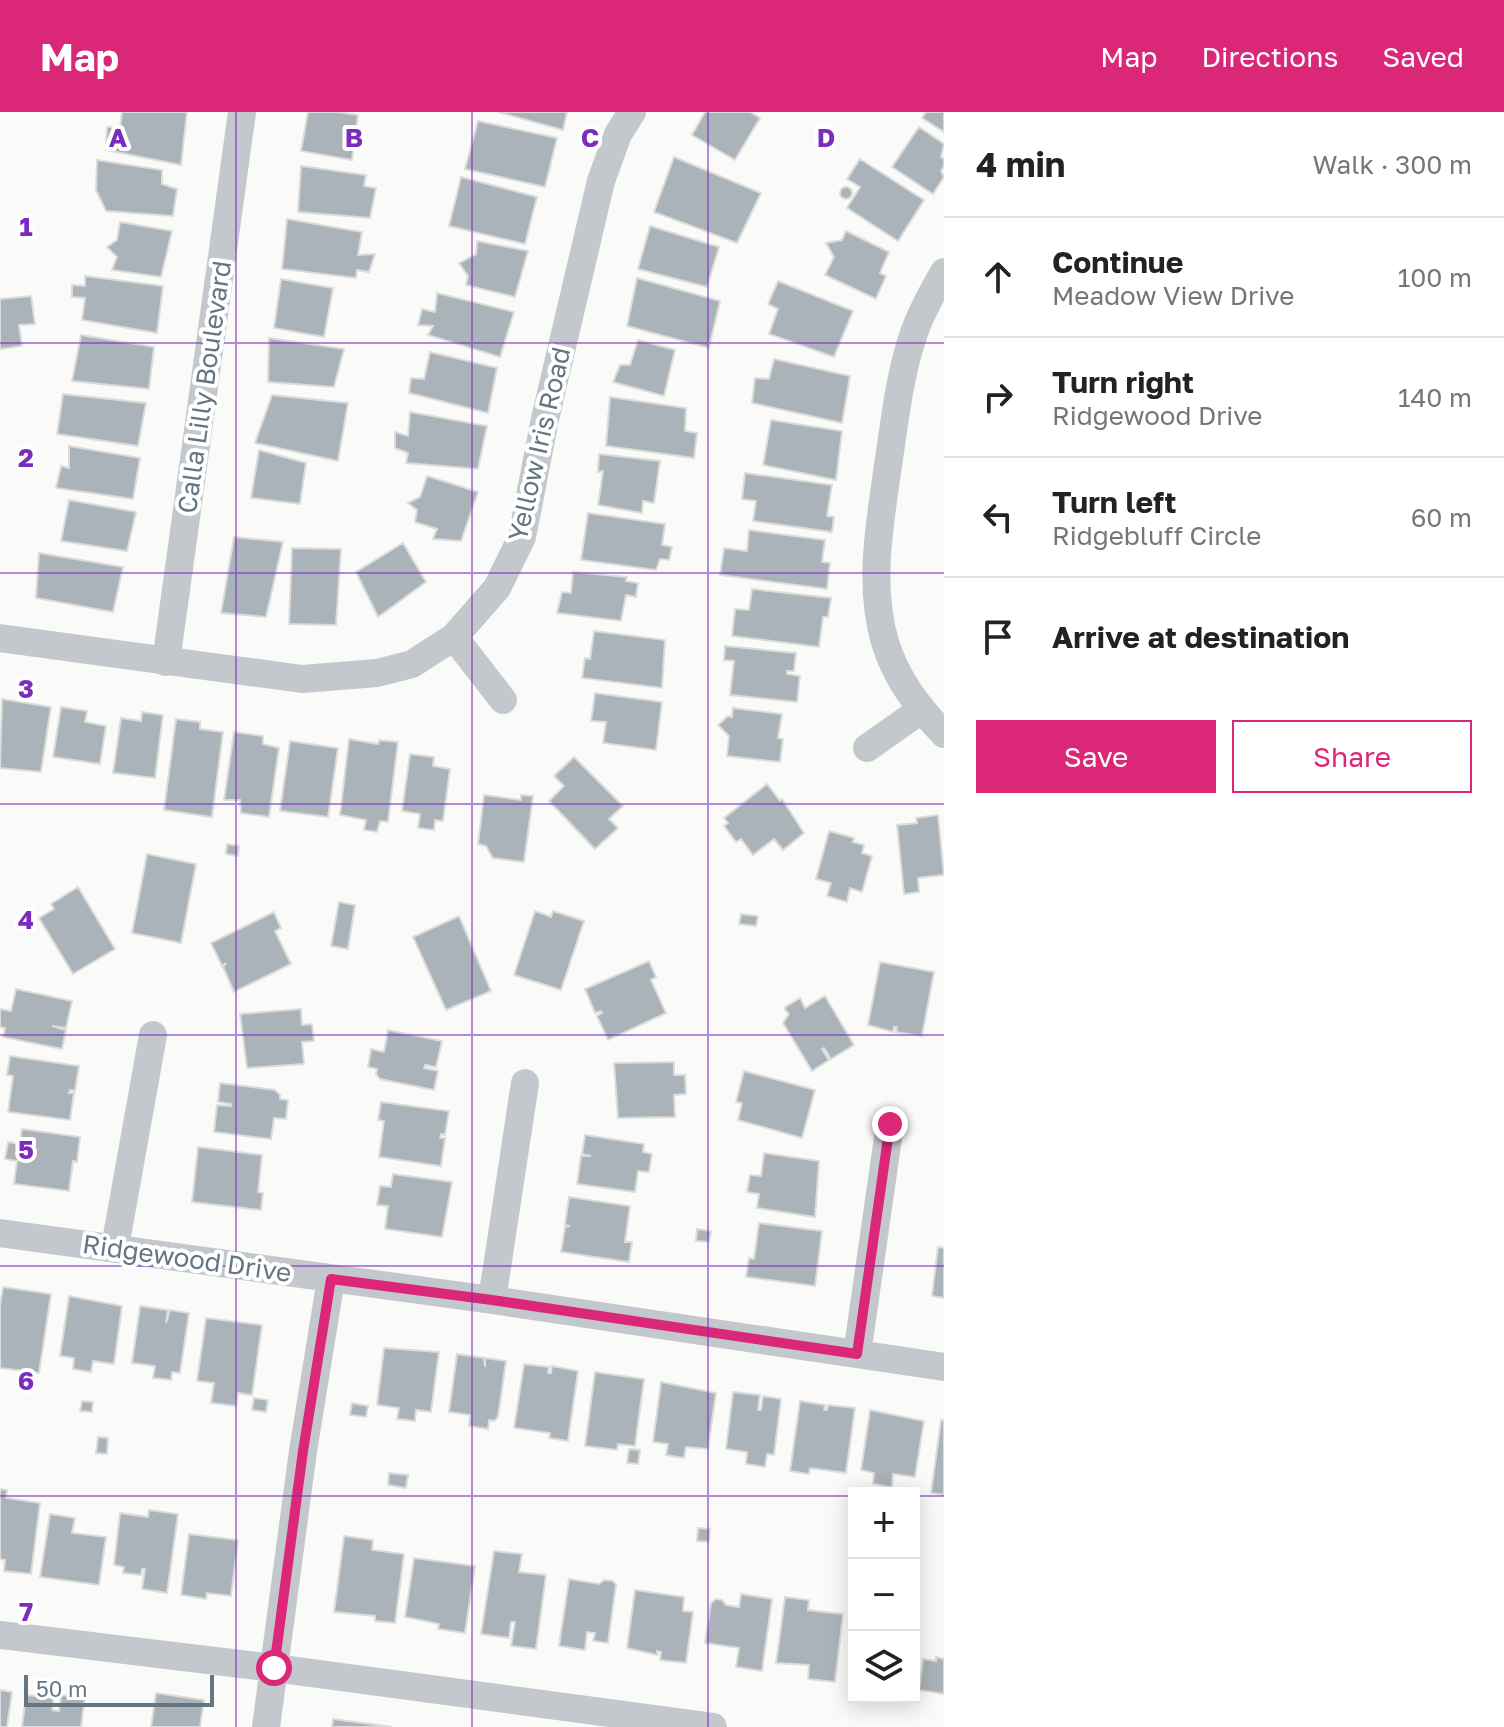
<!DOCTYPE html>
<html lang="en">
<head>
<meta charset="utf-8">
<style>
  body { margin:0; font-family:"Golos Text",sans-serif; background:#f2f2f2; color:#222 }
  .controls { position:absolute; right:24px; bottom:24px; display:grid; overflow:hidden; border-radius:0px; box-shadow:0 4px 20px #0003 }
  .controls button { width:72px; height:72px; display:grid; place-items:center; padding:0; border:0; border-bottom:2px solid #e0e0e0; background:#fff; color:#222; font:40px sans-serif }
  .scale { position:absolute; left:24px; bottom:20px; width:190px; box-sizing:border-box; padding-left:8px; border:4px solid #657683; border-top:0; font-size:22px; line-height:28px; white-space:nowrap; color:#657683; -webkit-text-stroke:6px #fff; paint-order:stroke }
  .stop { position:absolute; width:24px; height:24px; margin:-18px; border:6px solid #db2777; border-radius:50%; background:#fff }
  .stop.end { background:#db2777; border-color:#fff; box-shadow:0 2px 8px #0008 }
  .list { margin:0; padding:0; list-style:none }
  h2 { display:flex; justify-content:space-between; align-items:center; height:104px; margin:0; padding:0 32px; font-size:34px }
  h2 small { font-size:26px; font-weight:400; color:#767676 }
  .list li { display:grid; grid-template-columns:52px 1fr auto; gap:24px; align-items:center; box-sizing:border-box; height:120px; padding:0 32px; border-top:2px solid #e0e0e0 }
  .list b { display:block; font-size:30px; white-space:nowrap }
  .list p { margin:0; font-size:26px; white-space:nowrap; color:#767676 }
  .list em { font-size:26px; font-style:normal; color:#767676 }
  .actions { display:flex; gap:16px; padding:24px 32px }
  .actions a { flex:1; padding:18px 0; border:2px solid #db2777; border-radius:0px; text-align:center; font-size:28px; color:#db2777 }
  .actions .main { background:#db2777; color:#fff }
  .icon { flex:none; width:44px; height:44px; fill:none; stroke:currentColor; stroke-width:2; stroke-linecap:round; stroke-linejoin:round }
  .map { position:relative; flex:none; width:944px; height:1615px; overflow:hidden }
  header { display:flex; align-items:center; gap:48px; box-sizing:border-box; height:112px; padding:0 40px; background:#db2777; color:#fff }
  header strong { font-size:38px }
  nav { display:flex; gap:44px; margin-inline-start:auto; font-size:28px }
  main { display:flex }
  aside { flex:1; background:#fff }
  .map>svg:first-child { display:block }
</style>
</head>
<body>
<header>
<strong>Map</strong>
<nav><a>Map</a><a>Directions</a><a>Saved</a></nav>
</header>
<main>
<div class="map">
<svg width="944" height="1615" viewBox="0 0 944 1615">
  <rect width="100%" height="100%" fill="#fafaf8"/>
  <!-- building -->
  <path fill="#aab3b9" stroke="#dcdcda" stroke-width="2" d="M 122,0 L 187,0 L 181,53 L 106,38 L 107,15 L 120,15 Z
    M 308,0 L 338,0 L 358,3 L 352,48 L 301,39 Z
    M 498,0 L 567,0 L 563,18 Z
    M 705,0 L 750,0 L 760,6 L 735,48 L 692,23 Z
    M 926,0 L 944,0 L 944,20 L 922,6 Z
    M 478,9 L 557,26 L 545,75 L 465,57 Z
    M 919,15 L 944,32 L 941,45 L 944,47 L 944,54 L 941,59 L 944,65 L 933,82 L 892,55 Z
    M 674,45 L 761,81 L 737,131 L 654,100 Z
    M 860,47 L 924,88 L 898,129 L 847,96 L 860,75 L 847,67 Z
    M 97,48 L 162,58 L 162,72 L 177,77 L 173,104 L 106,99 L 96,78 Z
    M 301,54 L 366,63 L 364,74 L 376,76 L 370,106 L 298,100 Z
    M 461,65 L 537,85 L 525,132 L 449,114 Z
    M840 81a6 6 0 1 1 12 0a6 6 0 1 1-12 0Z
    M 287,107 L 362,120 L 358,143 L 375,142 L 369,160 L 357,158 L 356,166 L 282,157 Z
    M 120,110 L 172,119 L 161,165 L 112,158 L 117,145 L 107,135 L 117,128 Z
    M 650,114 L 719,135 L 707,175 L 638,157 Z
    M 846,119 L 889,140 L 880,161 L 886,164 L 876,187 L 825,163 L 834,145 L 826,131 L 842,128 Z
    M 477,129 L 528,139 L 515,185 L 466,173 L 468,164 L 459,151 L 476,142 Z
    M 85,164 L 163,174 L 157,221 L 82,208 L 85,186 L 72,185 L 72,173 L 85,174 Z
    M 637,166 L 720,189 L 709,236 L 627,214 Z
    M 281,167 L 333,176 L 324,225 L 274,216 Z
    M 778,169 L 853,199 L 834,245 L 769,222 L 778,197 L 768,192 Z
    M 437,181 L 514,200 L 500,245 L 428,223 L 433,214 L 418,213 L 422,197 L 435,200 Z
    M 31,184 L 35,212 L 19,213 L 22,234 L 0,237 L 0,187 Z
    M 81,223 L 154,235 L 149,277 L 72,269 Z
    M 269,226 L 344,237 L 334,275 L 268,270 Z
    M 638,228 L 675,238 L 664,284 L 613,270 L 620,253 L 630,253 Z
    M 430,240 L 497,256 L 488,301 L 409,281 L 411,266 L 424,267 Z
    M 774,247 L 850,264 L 842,311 L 752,291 L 755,266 L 769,267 Z
    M 63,282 L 146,291 L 138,334 L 57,322 Z
    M 272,283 L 348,291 L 338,349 L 255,331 Z
    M 610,285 L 686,296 L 685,319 L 697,321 L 694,346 L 606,334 Z
    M 410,300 L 487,314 L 478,357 L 406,351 L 408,341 L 395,336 L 395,320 L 408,324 Z
    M 771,308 L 842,319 L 836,368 L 763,353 Z
    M 69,334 L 140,346 L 133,387 L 56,376 L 61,354 L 69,356 Z
    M 259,338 L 306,351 L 300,392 L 251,386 Z
    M 599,342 L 660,349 L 654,391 L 643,389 L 642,401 L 598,393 L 603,359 L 598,360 Z
    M 745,361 L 832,373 L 827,404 L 834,405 L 832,420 L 753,409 L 756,389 L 742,387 Z
    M 427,364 L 478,380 L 461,429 L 433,427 L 437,417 L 415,410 L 417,398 L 408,391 L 420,385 Z
    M 69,388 L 136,400 L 127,439 L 61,429 Z
    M 588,401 L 665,412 L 662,433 L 672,435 L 669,448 L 660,447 L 656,458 L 581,448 Z
    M 749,418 L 825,428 L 822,450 L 830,451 L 827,477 L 720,463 L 724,436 L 747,439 Z
    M 234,425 L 283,430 L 266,505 L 221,501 Z
    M 403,431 L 426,470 L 378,505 L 356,460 Z
    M 292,436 L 341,437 L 336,513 L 289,512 Z
    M 39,441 L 123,455 L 113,500 L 36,486 Z
    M 573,460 L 627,465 L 626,469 L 638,471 L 636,485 L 626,483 L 621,509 L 557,501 L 562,480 L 571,481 Z
    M 752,477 L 831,486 L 828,505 L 823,505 L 819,535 L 732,524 L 735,497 L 749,498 Z
    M 594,519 L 665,528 L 662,576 L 582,566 L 585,546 L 590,547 Z
    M 725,534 L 796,541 L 794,559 L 787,559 L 787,562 L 800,564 L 797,590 L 730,583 L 734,549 L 724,548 Z
    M 595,581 L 662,590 L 656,638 L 603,631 L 606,610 L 591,609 Z
    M 2,587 L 51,595 L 41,660 L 0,656 Z
    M 61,595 L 87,599 L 85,610 L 106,614 L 100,652 L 53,645 Z
    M 733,596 L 782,602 L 778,626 L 783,627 L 780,650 L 727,644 L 729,624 L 718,613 L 728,604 L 732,605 Z
    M 142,600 L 163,603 L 155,666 L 113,661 L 121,606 L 141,609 Z
    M 176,607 L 200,610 L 200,617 L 223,620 L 212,705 L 164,698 Z
    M 234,620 L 263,624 L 263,632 L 279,636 L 269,705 L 241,701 L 240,688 L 224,688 Z
    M 349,627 L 378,632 L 379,628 L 398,630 L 388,710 L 380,709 L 377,720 L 364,718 L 366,708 L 340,703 Z
    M 290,629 L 338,636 L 328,705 L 280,699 Z
    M 410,642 L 434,645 L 433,654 L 450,657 L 443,709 L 435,708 L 434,718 L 418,716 L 420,702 L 402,699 Z
    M 574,645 L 623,694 L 609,707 L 618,716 L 595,737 L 549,689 L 564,674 L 554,664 Z
    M 767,672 L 780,689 L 782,687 L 804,721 L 783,738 L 774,727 L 753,743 L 741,727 L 736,730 L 724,714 L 728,711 L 724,706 Z
    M 484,683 L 521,688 L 521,683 L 533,684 L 524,750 L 493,746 L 486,734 L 478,732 Z
    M 938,703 L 944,763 L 918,766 L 919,780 L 904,782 L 897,713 L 917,711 L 916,706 Z
    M 829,719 L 854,726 L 853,730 L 864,733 L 862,741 L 872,744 L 862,780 L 850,776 L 847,790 L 827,784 L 831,771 L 816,767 Z
    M 227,732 L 239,734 L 238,744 L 226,742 Z
    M 147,742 L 196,752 L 181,831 L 132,821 Z
    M 78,775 L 115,837 L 73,862 L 39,806 L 54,797 L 51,792 Z
    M 339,790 L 355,793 L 348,837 L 331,834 Z
    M 535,799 L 551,805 L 553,799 L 584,809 L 561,878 L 514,863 Z
    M 274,800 L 281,816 L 275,819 L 291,852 L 234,880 L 223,855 L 226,851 L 222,854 L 211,831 Z
    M 741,802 L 758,804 L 756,814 L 739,812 Z
    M 459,804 L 491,879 L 446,898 L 413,825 Z
    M 649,849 L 656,865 L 651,868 L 666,901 L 608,928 L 597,904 L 602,901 L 601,899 L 595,901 L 585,877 Z
    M 880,850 L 934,860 L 922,924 L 896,920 L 897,915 L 894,915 L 893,920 L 868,913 Z
    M 16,877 L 72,889 L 66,916 L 52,914 L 66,918 L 62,937 L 3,925 L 5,916 L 0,915 L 0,897 L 11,899 Z
    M 825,884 L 854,933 L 831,947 L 824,936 L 822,937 L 829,948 L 812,959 L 783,911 L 789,902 L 784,896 L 800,886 L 805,896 Z
    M 301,897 L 302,913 L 312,912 L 314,929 L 302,930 L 304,952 L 247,956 L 240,902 Z
    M 388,918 L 442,929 L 436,955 L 425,953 L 424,956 L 438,959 L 434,978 L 380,967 L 376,962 L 377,957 L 368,955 L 371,937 L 384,940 Z
    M 10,944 L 79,954 L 75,979 L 70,978 L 69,981 L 74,981 L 70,1008 L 8,1000 L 13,964 L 7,963 Z
    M 674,950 L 674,963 L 685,963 L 686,982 L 674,983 L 675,1005 L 618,1006 L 614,951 Z
    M 744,959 L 815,978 L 802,1026 L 738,1008 L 742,991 L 736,990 Z
    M 220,971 L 275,978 L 280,983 L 280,987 L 288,988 L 286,1007 L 274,1006 L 271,1027 L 214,1020 L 217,993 L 231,994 L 231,992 L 218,990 Z
    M 381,990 L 449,999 L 445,1023 L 441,1022 L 440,1026 L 445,1026 L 441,1054 L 379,1045 L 384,1009 L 378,1008 Z
    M 22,1017 L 80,1025 L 77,1050 L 73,1049 L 69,1079 L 14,1072 L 17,1049 L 5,1047 L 8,1030 L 20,1032 Z
    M 585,1023 L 644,1032 L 643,1040 L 652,1042 L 649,1060 L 638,1059 L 635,1080 L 577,1072 L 581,1044 L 591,1044 L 582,1042 Z
    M 198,1035 L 262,1043 L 258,1080 L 263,1081 L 261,1098 L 192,1090 Z
    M 764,1041 L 819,1049 L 815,1105 L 757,1096 L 759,1082 L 747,1080 L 750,1063 L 761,1064 Z
    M 393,1062 L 452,1070 L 442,1125 L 385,1117 L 388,1094 L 377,1093 L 380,1074 L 391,1075 Z
    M 569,1085 L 630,1094 L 625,1130 L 632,1130 L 629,1150 L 561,1140 L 565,1115 L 570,1114 L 565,1113 Z
    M 759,1111 L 822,1119 L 815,1174 L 746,1165 L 749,1146 L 754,1147 Z
    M 697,1117 L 711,1119 L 709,1130 L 696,1129 Z
    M 938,1135 L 944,1136 L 944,1186 L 932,1184 Z
    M 3,1175 L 51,1182 L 39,1261 L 0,1256 L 0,1193 Z
    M 69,1184 L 122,1194 L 114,1252 L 93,1249 L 91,1260 L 73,1257 L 74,1246 L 60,1244 Z
    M 140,1194 L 168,1198 L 166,1211 L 170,1198 L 189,1201 L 180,1261 L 172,1260 L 171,1268 L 153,1266 L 155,1254 L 132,1251 Z
    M 206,1206 L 262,1213 L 252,1283 L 238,1281 L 236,1294 L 211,1291 L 214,1271 L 197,1269 Z
    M 384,1236 L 439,1240 L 431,1300 L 416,1298 L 415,1309 L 397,1307 L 399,1296 L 377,1293 Z
    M 457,1242 L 484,1246 L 485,1255 L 485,1246 L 506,1249 L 498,1305 L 494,1309 L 489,1308 L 488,1317 L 469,1314 L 470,1303 L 449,1300 Z
    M 524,1252 L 549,1255 L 548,1261 L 551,1261 L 552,1254 L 578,1259 L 568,1329 L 549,1326 L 550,1321 L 514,1316 Z
    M 595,1260 L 644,1267 L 635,1334 L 618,1332 L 617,1338 L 585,1334 Z
    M 661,1270 L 716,1281 L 708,1337 L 686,1335 L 684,1346 L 666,1343 L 668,1332 L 653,1330 Z
    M 733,1280 L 760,1283 L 758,1298 L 761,1298 L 763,1284 L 781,1287 L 774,1343 L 767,1342 L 765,1355 L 746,1352 L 747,1340 L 726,1337 Z
    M 254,1286 L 268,1288 L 266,1300 L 252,1298 Z
    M 82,1289 L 93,1290 L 92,1300 L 80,1299 Z
    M 800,1289 L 825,1293 L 824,1298 L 827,1298 L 828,1293 L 855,1296 L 846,1361 L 810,1356 L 809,1362 L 790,1359 Z
    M 352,1291 L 368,1294 L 366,1305 L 350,1303 Z
    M 870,1298 L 924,1309 L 915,1365 L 893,1362 L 892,1375 L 873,1372 L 874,1361 L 861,1358 Z
    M 941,1308 L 944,1309 L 944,1383 L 931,1381 Z
    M 98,1325 L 108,1326 L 107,1342 L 96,1341 Z
    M 629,1337 L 640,1338 L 638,1352 L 627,1351 Z
    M 389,1361 L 408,1363 L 406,1376 L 388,1373 Z
    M 0,1377 L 7,1378 L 6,1386 L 40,1391 L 31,1462 L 4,1459 L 5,1448 L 0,1447 Z
    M 149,1398 L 178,1402 L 167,1481 L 142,1477 L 145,1457 L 142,1457 L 141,1463 L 123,1461 L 124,1455 L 114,1453 L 120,1401 L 148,1405 Z
    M 50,1402 L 75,1406 L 72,1421 L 106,1425 L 99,1473 L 40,1465 Z
    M 698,1416 L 710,1417 L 709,1430 L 697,1429 Z
    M 189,1422 L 238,1428 L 231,1484 L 207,1481 L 206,1487 L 181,1483 Z
    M 344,1424 L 373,1428 L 372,1438 L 404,1442 L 395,1511 L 375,1509 L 375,1504 L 334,1500 Z
    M 494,1439 L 522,1442 L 519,1460 L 546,1463 L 536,1537 L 511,1534 L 515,1510 L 511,1510 L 509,1526 L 481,1522 Z
    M 414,1446 L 475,1454 L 465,1521 L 438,1517 L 439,1512 L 405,1505 Z
    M 569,1467 L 599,1472 L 604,1468 L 613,1469 L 616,1473 L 608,1531 L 593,1529 L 595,1521 L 587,1520 L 585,1538 L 559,1534 Z
    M 635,1478 L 684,1485 L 683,1499 L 693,1500 L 686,1551 L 660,1548 L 661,1540 L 657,1539 L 657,1543 L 627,1536 Z
    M 741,1482 L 772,1487 L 762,1559 L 736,1555 L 739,1536 L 705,1531 L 711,1491 L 716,1487 L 722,1488 L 726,1493 L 739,1495 Z
    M 785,1485 L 809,1488 L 808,1498 L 843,1502 L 835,1570 L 808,1567 L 809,1553 L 776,1551 Z
    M 936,1545 L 944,1547 L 944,1582 L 919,1578 L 923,1547 L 936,1549 Z
    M 0,1578 L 12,1580 L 7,1615 L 0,1615 Z
    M 156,1581 L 204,1588 L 200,1615 L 151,1615 Z
    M 26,1583 L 54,1586 L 52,1598 L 59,1599 L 61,1583 L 85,1585 L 81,1615 L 22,1615 Z
    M 333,1607 L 392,1615 L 332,1615 Z"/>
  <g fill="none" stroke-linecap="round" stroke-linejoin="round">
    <!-- street -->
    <path stroke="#c3c8cc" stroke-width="28" d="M 944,160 C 933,179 921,200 914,221 C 899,264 895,309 888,353 C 880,411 868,473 885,530 C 896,567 918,595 944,622
      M 454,525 L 503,588
      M 0,526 L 302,567 L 377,561 L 412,552 L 454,525 L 497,476 L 522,425 L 545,307 L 601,69 L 618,22 L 632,0
      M 166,550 L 242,0
      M 867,636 L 921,598
      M 0,1121 L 492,1188 L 944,1255
      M 115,1135 L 153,923
      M 492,1188 L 525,971
      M 857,1242 L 890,1012
      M 0,1523 L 274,1556 L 713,1615
      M 266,1615 L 303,1339 L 331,1167"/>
  </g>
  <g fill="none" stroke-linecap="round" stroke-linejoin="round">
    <!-- route -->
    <path stroke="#db2777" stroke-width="10" d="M 274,1556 L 303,1339 L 331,1167 L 492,1188 L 857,1242 L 890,1012"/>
  </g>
  <!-- grid -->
  <path fill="none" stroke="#7b2cbf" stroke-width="2" stroke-opacity="0.55" d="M 236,0 L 236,1615M 472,0 L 472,1615M 708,0 L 708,1615M 0,231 L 944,231M 0,461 L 944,461M 0,692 L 944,692M 0,923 L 944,923M 0,1154 L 944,1154M 0,1384 L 854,1384M 914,1384 L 944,1384"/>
  <g text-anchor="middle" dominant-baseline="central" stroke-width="8" stroke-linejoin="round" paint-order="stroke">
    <!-- street labels -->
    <g font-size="26" fill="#657683" stroke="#fff">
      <text transform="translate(204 275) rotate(-82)">Calla Lilly Boulevard</text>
      <text transform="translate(539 332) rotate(-77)">Yellow Iris Road</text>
      <text transform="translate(187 1146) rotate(8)">Ridgewood Drive</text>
    </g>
  </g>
  <g font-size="26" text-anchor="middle" font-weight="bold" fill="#7b2cbf" stroke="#fff" stroke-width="8" stroke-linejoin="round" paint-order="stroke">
    <text x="118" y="35">A</text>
    <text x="354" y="35">B</text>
    <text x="590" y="35">C</text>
    <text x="826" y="35">D</text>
    <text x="26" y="124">1</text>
    <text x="26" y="355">2</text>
    <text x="26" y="586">3</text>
    <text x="26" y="817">4</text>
    <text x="26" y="1047">5</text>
    <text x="26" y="1278">6</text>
    <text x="26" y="1509">7</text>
  </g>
</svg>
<div class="controls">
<button>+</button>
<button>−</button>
<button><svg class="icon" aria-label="layers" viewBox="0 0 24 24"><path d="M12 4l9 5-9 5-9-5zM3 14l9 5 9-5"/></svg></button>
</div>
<div class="scale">50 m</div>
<div class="stop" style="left:274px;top:1556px"></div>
<div class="stop end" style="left:890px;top:1012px"></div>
</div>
<aside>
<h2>4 min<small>Walk · 300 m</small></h2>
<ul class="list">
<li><svg class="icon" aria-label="ahead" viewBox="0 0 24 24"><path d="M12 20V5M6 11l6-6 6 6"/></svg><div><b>Continue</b><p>Meadow View Drive</p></div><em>100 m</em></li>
<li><svg class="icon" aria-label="right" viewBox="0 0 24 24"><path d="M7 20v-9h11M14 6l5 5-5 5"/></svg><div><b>Turn right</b><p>Ridgewood Drive</p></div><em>140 m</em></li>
<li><svg class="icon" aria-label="left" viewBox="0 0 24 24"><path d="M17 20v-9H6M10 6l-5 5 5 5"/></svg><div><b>Turn left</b><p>Ridgebluff Circle</p></div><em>60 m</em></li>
<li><svg class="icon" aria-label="arrive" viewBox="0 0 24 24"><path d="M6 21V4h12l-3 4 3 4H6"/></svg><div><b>Arrive at destination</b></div></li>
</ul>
<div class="actions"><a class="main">Save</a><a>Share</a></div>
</aside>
</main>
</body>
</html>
